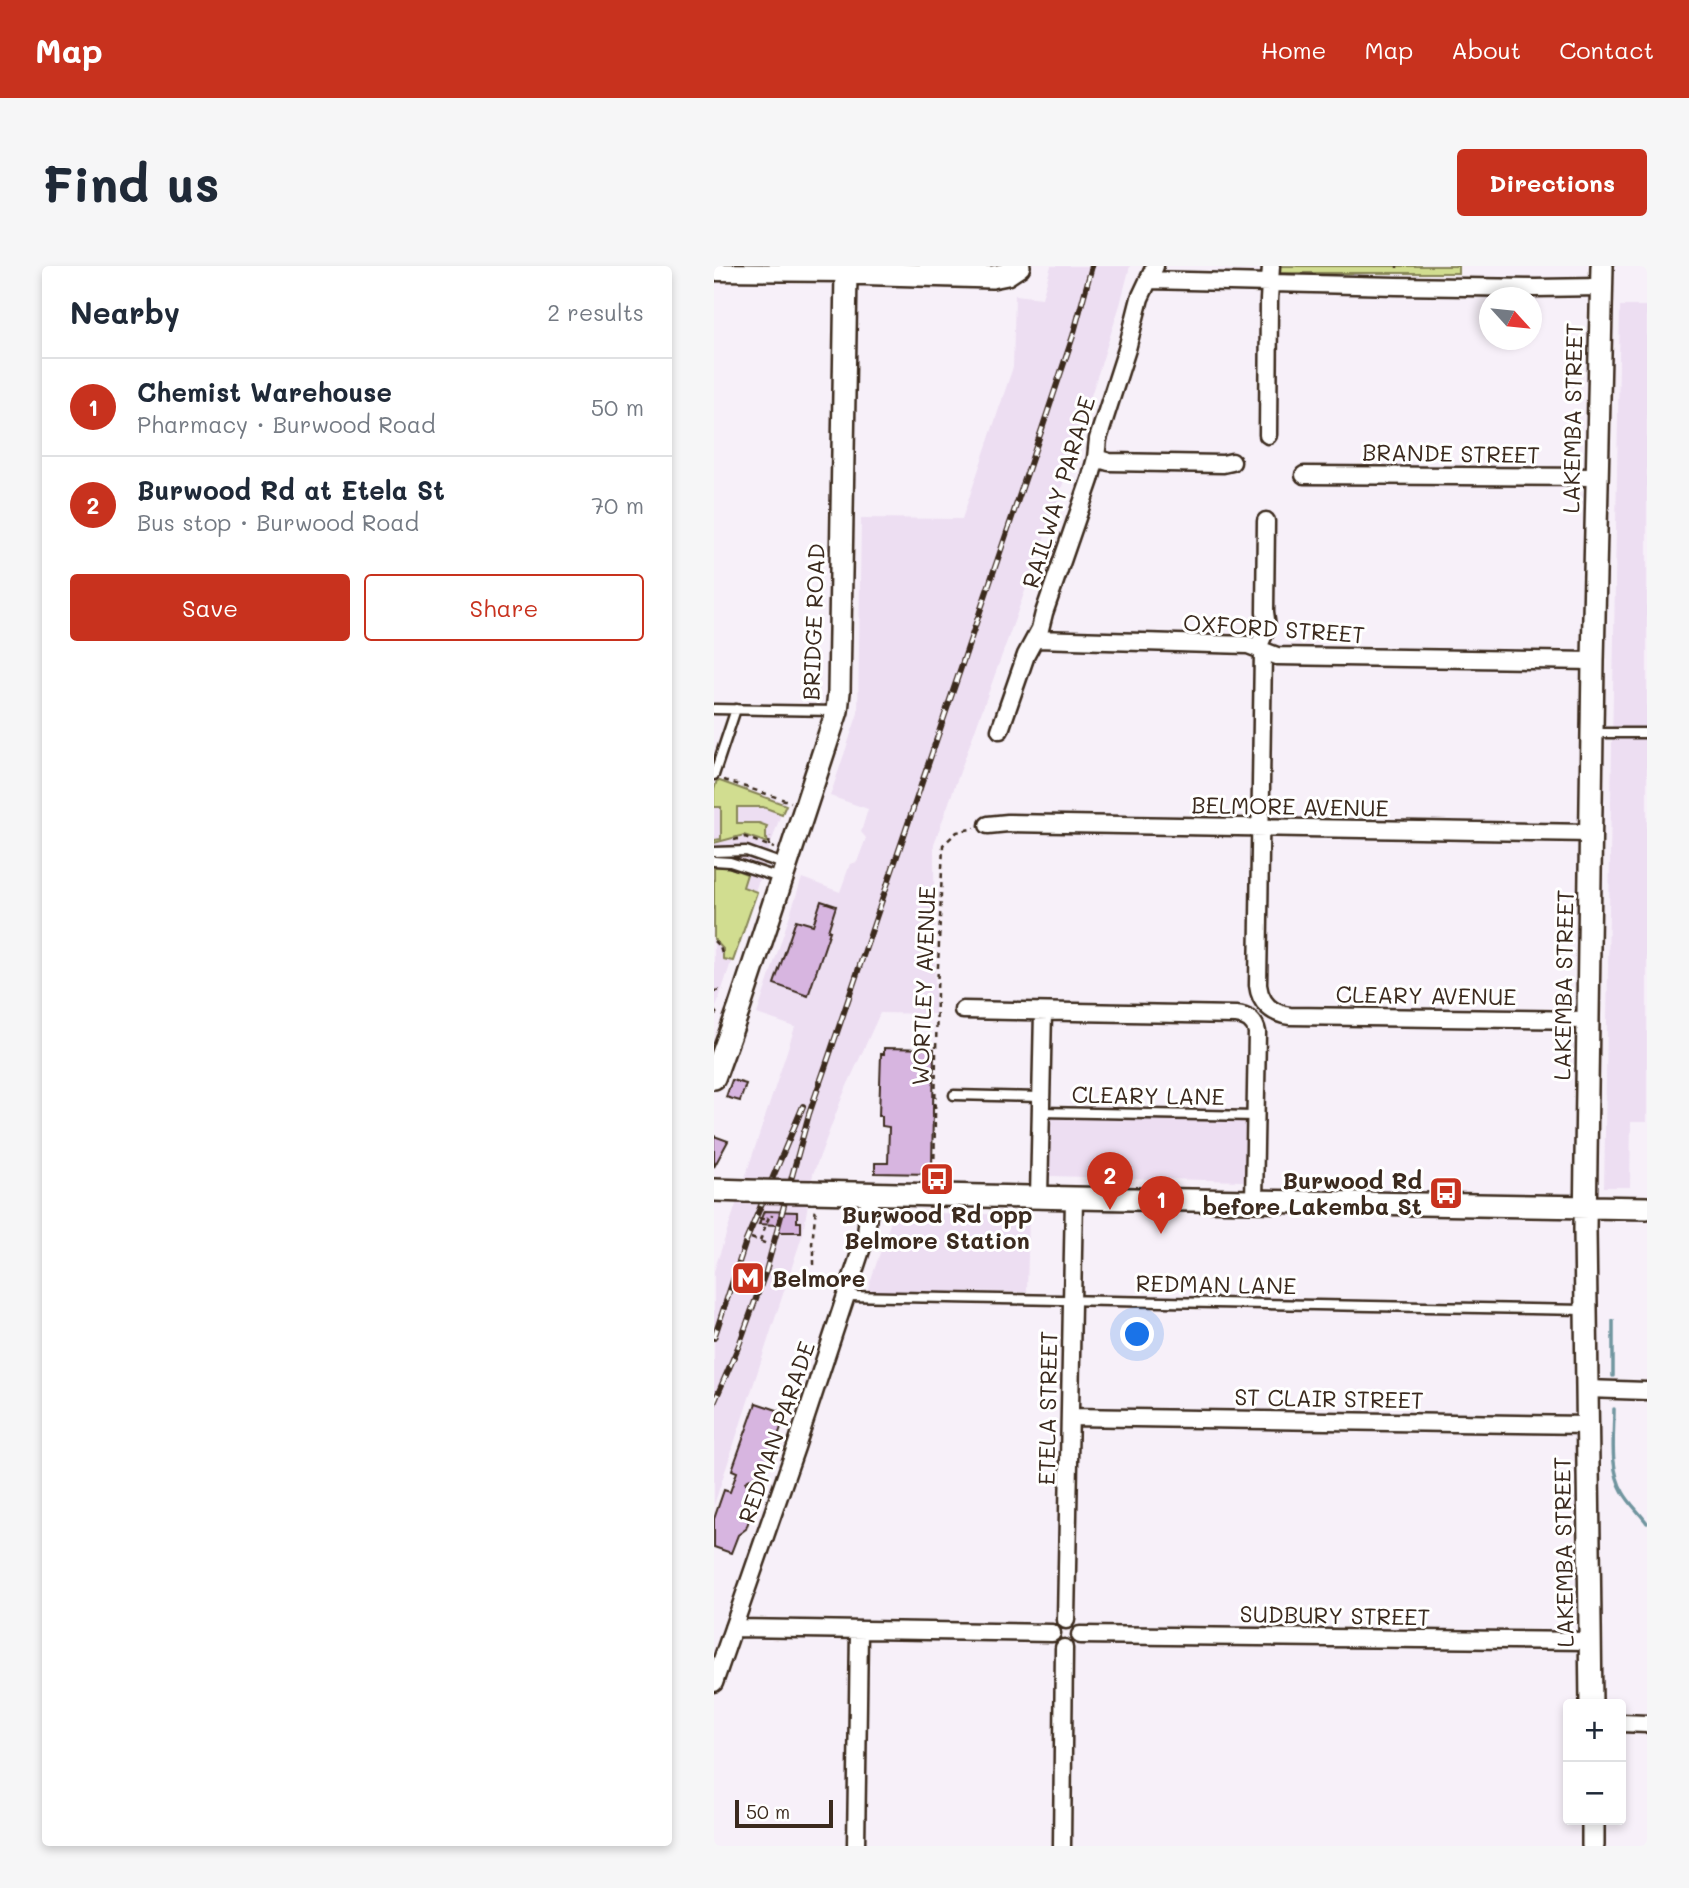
<!DOCTYPE html>
<html lang="en">
<head>
<meta charset="utf-8">
<style>
  body { margin:0; font-family:Mali,sans-serif; background:#f6f6f7; color:#1f2937 }
  .controls { position:absolute; right:21px; bottom:21px; display:grid; overflow:hidden; border-radius:7px; box-shadow:0 4px 10px #0003 }
  .controls button { width:63px; height:63px; display:grid; place-items:center; padding:0; border:0; border-bottom:2px solid #e0e1e3; background:#fff; color:#1f2937; font:35px sans-serif }
  .compass { position:absolute; left:765px; top:21px; width:63px; height:63px; border-radius:50%; background:#fff; box-shadow:0 4px 10px #0003; rotate:117deg }
  .scale { position:absolute; left:21px; bottom:18px; width:98px; box-sizing:border-box; padding-left:7px; border:4px solid #3b2a1e; border-top:0; font-size:19px; line-height:24px; white-space:nowrap; color:#3b2a1e; -webkit-text-stroke:5px #fff; paint-order:stroke }
  .you { position:absolute; left:424px; top:1069px; width:24px; height:24px; margin:-18px; border:5px solid #fff; border-radius:50%; background:#1a73e8; box-shadow:0 0 0 10px #1a73e833 }
  .badge { display:grid; place-items:center; width:46px; height:46px; border-radius:50%; background:#c8321e; color:#fff; font-size:23px; font-weight:700 }
  .pin { position:absolute; translate:-50% -58px; filter:drop-shadow(0 2px 4px #0008) }
  .pin::after { content:''; position:absolute; top:37px; width:24px; height:21px; background:inherit; clip-path:polygon(0 0,100% 0,50% 100%) }
  .list { margin:0; padding:0; list-style:none }
  h2 { display:flex; justify-content:space-between; align-items:center; height:91px; margin:0; padding:0 28px; font-size:30px }
  h2 small { font-size:23px; font-weight:400; color:#747a83 }
  .list li { display:grid; grid-template-columns:46px 1fr auto; gap:21px; align-items:center; box-sizing:border-box; height:98px; padding:0 28px; border-top:2px solid #e0e1e3 }
  .list b { display:block; font-size:26px; white-space:nowrap }
  .list p { margin:0; font-size:23px; white-space:nowrap; color:#747a83 }
  .list em { font-size:23px; font-style:normal; color:#747a83 }
  .actions { display:flex; gap:14px; padding:21px 28px }
  .actions a { flex:1; padding:16px 0; border:2px solid #c8321e; border-radius:7px; text-align:center; font-size:24px; color:#c8321e }
  .actions .main { background:#c8321e; color:#fff }
  .map { position:relative; flex:none; width:933px; height:1580px; overflow:hidden; border-radius:7px }
  header { display:flex; align-items:center; gap:42px; box-sizing:border-box; height:98px; padding:0 35px; background:#c8321e; color:#fff }
  header strong { font-size:33px }
  nav { display:flex; gap:38px; margin-inline-start:auto; font-size:24px }
  .intro { display:flex; align-items:center; justify-content:space-between; box-sizing:border-box; height:168px; padding:0 42px }
  h1 { margin:0; font-size:49px }
  .button { padding:18px 32px; border-radius:7px; background:#c8321e; color:#fff; font-size:24px; font-weight:700 }
  main { display:flex; gap:42px; padding:0 42px }
  aside { flex:1; background:#fff; border-radius:7px; box-shadow:0 4px 10px #0003 }
  .map>svg:first-child { display:block }
</style>
</head>
<body>
<header>
<strong>Map</strong>
<nav><a>Home</a><a>Map</a><a>About</a><a>Contact</a></nav>
</header>
<div class="intro"><h1>Find us</h1><a class="button">Directions</a></div>
<main>
<aside>
<h2>Nearby<small>2 results</small></h2>
<ul class="list">
<li><span class="badge">1</span><div><b>Chemist Warehouse</b><p>Pharmacy · Burwood Road</p></div><em>50 m</em></li>
<li><span class="badge">2</span><div><b>Burwood Rd at Etela St</b><p>Bus stop · Burwood Road</p></div><em>70 m</em></li>
</ul>
<div class="actions"><a class="main">Save</a><a>Share</a></div>
</aside>
<div class="map">
<svg width="933" height="1580" viewBox="0 0 933 1580">
  <rect width="100%" height="100%" fill="#f7f0f9"/>
  <filter id="ink" filterUnits="userSpaceOnUse"><feTurbulence type="fractalNoise" baseFrequency=".0143" numOctaves="2"/><feDisplacementMap in="SourceGraphic" scale="14" xChannelSelector="R" yChannelSelector="G"/><feConvolveMatrix kernelMatrix="1 2 1 2 8 2 1 2 1" color-interpolation-filters="sRGB"/></filter>
  <g filter="url(#ink)">
    <!-- built -->
    <path fill="#eddef2" d="M 337,0 L 416,0 L 406,39 L 343,236 L 220,578 L 221,748 L 166,747 L 129,829 L 99,908 L 89,967 L 0,1239 L 0,1005 L 81,761 L 43,748 L 88,612 L 126,626 L 136,598 L 143,596 L 152,572 L 147,566 L 154,543 L 116,530 L 144,447 L 147,252 L 248,253 L 299,101 L 301,29 L 328,32 Z
      M 906,40 L 933,40 L 933,856 L 917,856 L 916,921 L 890,921 Z
      M 3,514 L 71,536 L 0,747 L 0,524 Z
      M 336,851 L 531,855 L 530,915 L 335,910 Z
      M 180,946 L 315,949 L 313,1026 L 153,1025 Z"/>
    <!-- green -->
    <path fill="#d1dd90" stroke="#868457" stroke-width="2" d="M 565,0 L 744,0 L 744,7 L 565,7 Z
      M 3,514 L 72,539 L 68,548 L 49,541 L 23,541 L 23,557 L 45,557 L 53,560 L 52,562 L 52,573 L 53,573 L 54,577 L 30,569 L 0,577 L 0,574 L 7,573 L 7,541 L 0,541 L 0,524 Z
      M 0,600 L 14,601 L 33,608 L 29,621 L 43,626 L 19,695 L 9,693 L 9,683 L 0,673 Z"/>
    <g fill="none" stroke-linecap="round" stroke-linejoin="round">
      <!-- stream -->
      <path stroke="#70959f" stroke-width="3.5" d="M 899,1055 L 899,1110
        M 900,1143 C 900,1169 895,1203 909,1226 C 915,1237 925,1246 933,1257"/>
    </g>
    <!-- building -->
    <path fill="#d7b5e0" stroke="#3b2a1e" stroke-width="2" d="M 107,635 L 122,640 L 114,665 L 116,665 L 94,730 L 60,718 L 82,654 L 99,659 Z
      M 170,782 L 220,783 L 218,903 L 216,904 L 216,908 L 161,907 L 161,897 L 174,897 L 175,861 L 168,860 L 168,850 L 165,850 L 167,788 L 170,788 Z
      M 18,814 L 32,818 L 26,835 L 12,831 Z
      M 0,870 L 14,875 L 0,901 Z
      M 50,945 L 83,946 L 83,956 L 87,956 L 87,966 L 63,966 L 63,959 L 45,958 Z
      M 42,1137 L 72,1147 L 52,1204 L 31,1216 L 41,1236 L 32,1263 L 24,1269 L 17,1287 L 0,1281 L 0,1253 L 10,1224 L 16,1226 L 23,1206 L 18,1204 Z"/>
    <g fill="none" stroke-linecap="round" stroke-linejoin="round">
      <!-- lane casing -->
      <g stroke="#3b2a1e" stroke-width="13">
        <path id="lane" d="M 0,443 L 123,445
          M 879,467 L 933,467
          M 0,509 L 22,443
          M 0,586 L 32,585 L 72,599
          M 0,595 L 16,596 L 66,612
          M 240,829 L 327,831
          M 327,846 L 542,850
          M 132,1030 L 871,1044"/>
      </g>
      <!-- street casing -->
      <g stroke="#3b2a1e" stroke-width="21">
        <path id="street" d="M 0,6 L 132,7
          M 435,14 L 682,20 L 821,22 L 887,21
          M 554,169 L 555,34 L 557,0
          M 382,192 L 395,196 L 509,198 L 518,196
          M 590,209 L 884,211
          M 322,373 L 534,379 L 563,390 L 879,395
          M 544,382 L 553,361 L 551,346 L 552,255
          M 549,385 L 544,719 C 546,737 558,748 576,750 L 874,754
          M 286,464 L 312,389 L 326,363 L 330,347 L 376,214 L 382,192 L 384,173 L 413,83 L 426,32 L 441,0
          M 274,559 L 294,557 L 877,567
          M 249,744 L 522,749 C 533,750 541,755 543,766 L 540,935
          M 325,931 L 329,746
          M 873,1123 L 933,1125
          M 356,1151 L 874,1159
          M 352,1354 L 360,932
          M 19,1362 L 338,1367
          M 366,1369 L 876,1375
          M 0,1417 L 82,1181 L 152,969 L 156,928
          M 907,1457 L 933,1458
          M 142,1580 L 145,1365
          M 348,1580 L 350,1382"/>
      </g>
      <!-- secondary casing -->
      <g stroke="#3b2a1e" stroke-width="26">
        <path id="secondary" d="M 0,812 L 25,743 L 123,445 L 125,426 L 132,7 L 278,11 L 293,8 L 305,0
          M 0,924 L 32,925
          M 97,926 L 360,932 L 933,942
          M 877,1438 L 871,963 L 879,395 L 888,0
          M 879,1554 L 879,1580"/>
      </g>
      <!-- path -->
      <path stroke="#3b2a1e" stroke-width="2.5" stroke-dasharray="5 5" stroke-linecap="butt" d="M 683,2 L 683,0
        M 10,514 L 77,536
        M 20,574 L 31,571 L 60,582
        M 55,580 L 56,570
        M 0,675 L 6,681 L 8,688
        M 0,725 L 10,724
        M 0,745 L 3,748
        M 220,912 L 223,725 L 229,579 L 243,566 L 261,562
        M 45,952 L 52,954 L 54,951
        M 37,972 L 56,979
        M 46,975 L 54,953 L 57,954 L 58,949
        M 100,999 L 100,984 L 98,978 L 102,941
        M 112,1019 L 117,1022"/>
      <!-- lane -->
      <use href="#lane" stroke="#fff" stroke-width="8"/>
      <!-- street -->
      <use href="#street" stroke="#fff" stroke-width="16"/>
      <!-- secondary -->
      <use href="#secondary" stroke="#fff" stroke-width="21"/>
      <!-- rail casing -->
      <g stroke="#3b2a1e" stroke-width="6">
        <path id="rail" d="M 0,1072 L 32,975 L 89,840
          M 0,1137 L 25,1079 L 52,1005 L 95,848 L 112,799 L 329,160 L 359,70 L 378,0"/>
      </g>
      <!-- rail -->
      <use href="#rail" stroke="#fff" stroke-width="3.5" stroke-dasharray="10" stroke-linecap="butt"/>
      <!-- secondary-bridge casing -->
      <g stroke="#3b2a1e" stroke-width="26" stroke-linecap="butt">
        <path id="secondary-bridge" d="M 32,925 L 97,926"/>
      </g>
      <!-- secondary-bridge -->
      <use href="#secondary-bridge" stroke="#fff" stroke-width="21"/>
    </g>
  </g>
  <!-- icons -->
  <defs>
    <g id="bus-square" transform="scale(1.75)"><rect x="-9" y="-9" width="18" height="18" rx="4" fill="#c8321e" stroke="#fff"/><path d="M-5-6H5V4H4V6H2V4H-2V6H-4V4H-5ZM-3.5-4V0h7V-4ZM-3.5 1.2v1.5H-2V1.2ZM2 1.2v1.5H3.5V1.2Z" fill="#fff"/></g>
    <g id="metro-square" transform="scale(1.75)"><rect x="-9" y="-9" width="18" height="18" rx="4" fill="#c8321e" stroke="#fff"/><path d="M-5.5 5V-5H-3L0 0L3-5H5.5V5H3V-.5L0 4L-3-.5V5Z" fill="#fff"/></g>
  </defs>
  <g fill-rule="evenodd">
    <use href="#bus-square" x="223" y="913"/>
    <use href="#bus-square" x="732" y="927"/>
    <use href="#metro-square" x="34" y="1012"/>
  </g>
  <g text-anchor="middle" dominant-baseline="central" stroke-width="6" stroke-linejoin="round" paint-order="stroke">
    <!-- street labels -->
    <g font-size="23" fill="#3b2a1e" stroke="#fff">
      <text transform="translate(858 152) rotate(-89)">LAKEMBA STREET</text>
      <text transform="translate(737 187) rotate(1)">BRANDE STREET</text>
      <text transform="translate(344 226) rotate(-73)">RAILWAY PARADE</text>
      <text transform="translate(99 356) rotate(-88)">BRIDGE ROAD</text>
      <text transform="translate(560 362) rotate(4)">OXFORD STREET</text>
      <text transform="translate(576 540) rotate(1)">BELMORE AVENUE</text>
      <text transform="translate(849 719) rotate(-89)">LAKEMBA STREET</text>
      <text transform="translate(209 720) rotate(-88)">WORTLEY AVENUE</text>
      <text transform="translate(712 729) rotate(1)">CLEARY AVENUE</text>
      <text transform="translate(434 829) rotate(1)">CLEARY LANE</text>
      <text transform="translate(502 1018) rotate(1)">REDMAN LANE</text>
      <text transform="translate(615 1132) rotate(1)">ST CLAIR STREET</text>
      <text transform="translate(333 1142) rotate(-89)">ETELA STREET</text>
      <text transform="translate(62 1166) rotate(-71)">REDMAN PARADE</text>
      <text transform="translate(849 1286) rotate(-91)">LAKEMBA STREET</text>
      <text transform="translate(621 1349) rotate(1)">SUDBURY STREET</text>
    </g>
    <!-- poi labels -->
    <g font-size="23" font-weight="bold" fill="#3b2a1e" stroke="#fff" text-anchor="end">
      <text x="708" y="914">Burwood Rd<tspan x="708" dy="26">before Lakemba St</tspan></text>
      <text x="223" y="948" text-anchor="middle">Burwood Rd opp<tspan x="223" dy="26">Belmore Station</tspan></text>
      <text x="58" y="1012" text-anchor="start">Belmore</text>
    </g>
  </g>
</svg>
<div class="controls">
<button>+</button>
<button>−</button>
</div>
<svg class="compass" viewBox="-18 -18 36 36"><path d="M0-13l5 13h-10z" fill="#e53935"/><path d="M0 13l5-13h-10z" fill="#747a83"/></svg>
<div class="scale">50 m</div>
<div class="you"></div>
<div class="pin badge" style="left:447px;top:968px">1</div>
<div class="pin badge" style="left:396px;top:944px">2</div>
</div>
</main>
</body>
</html>
